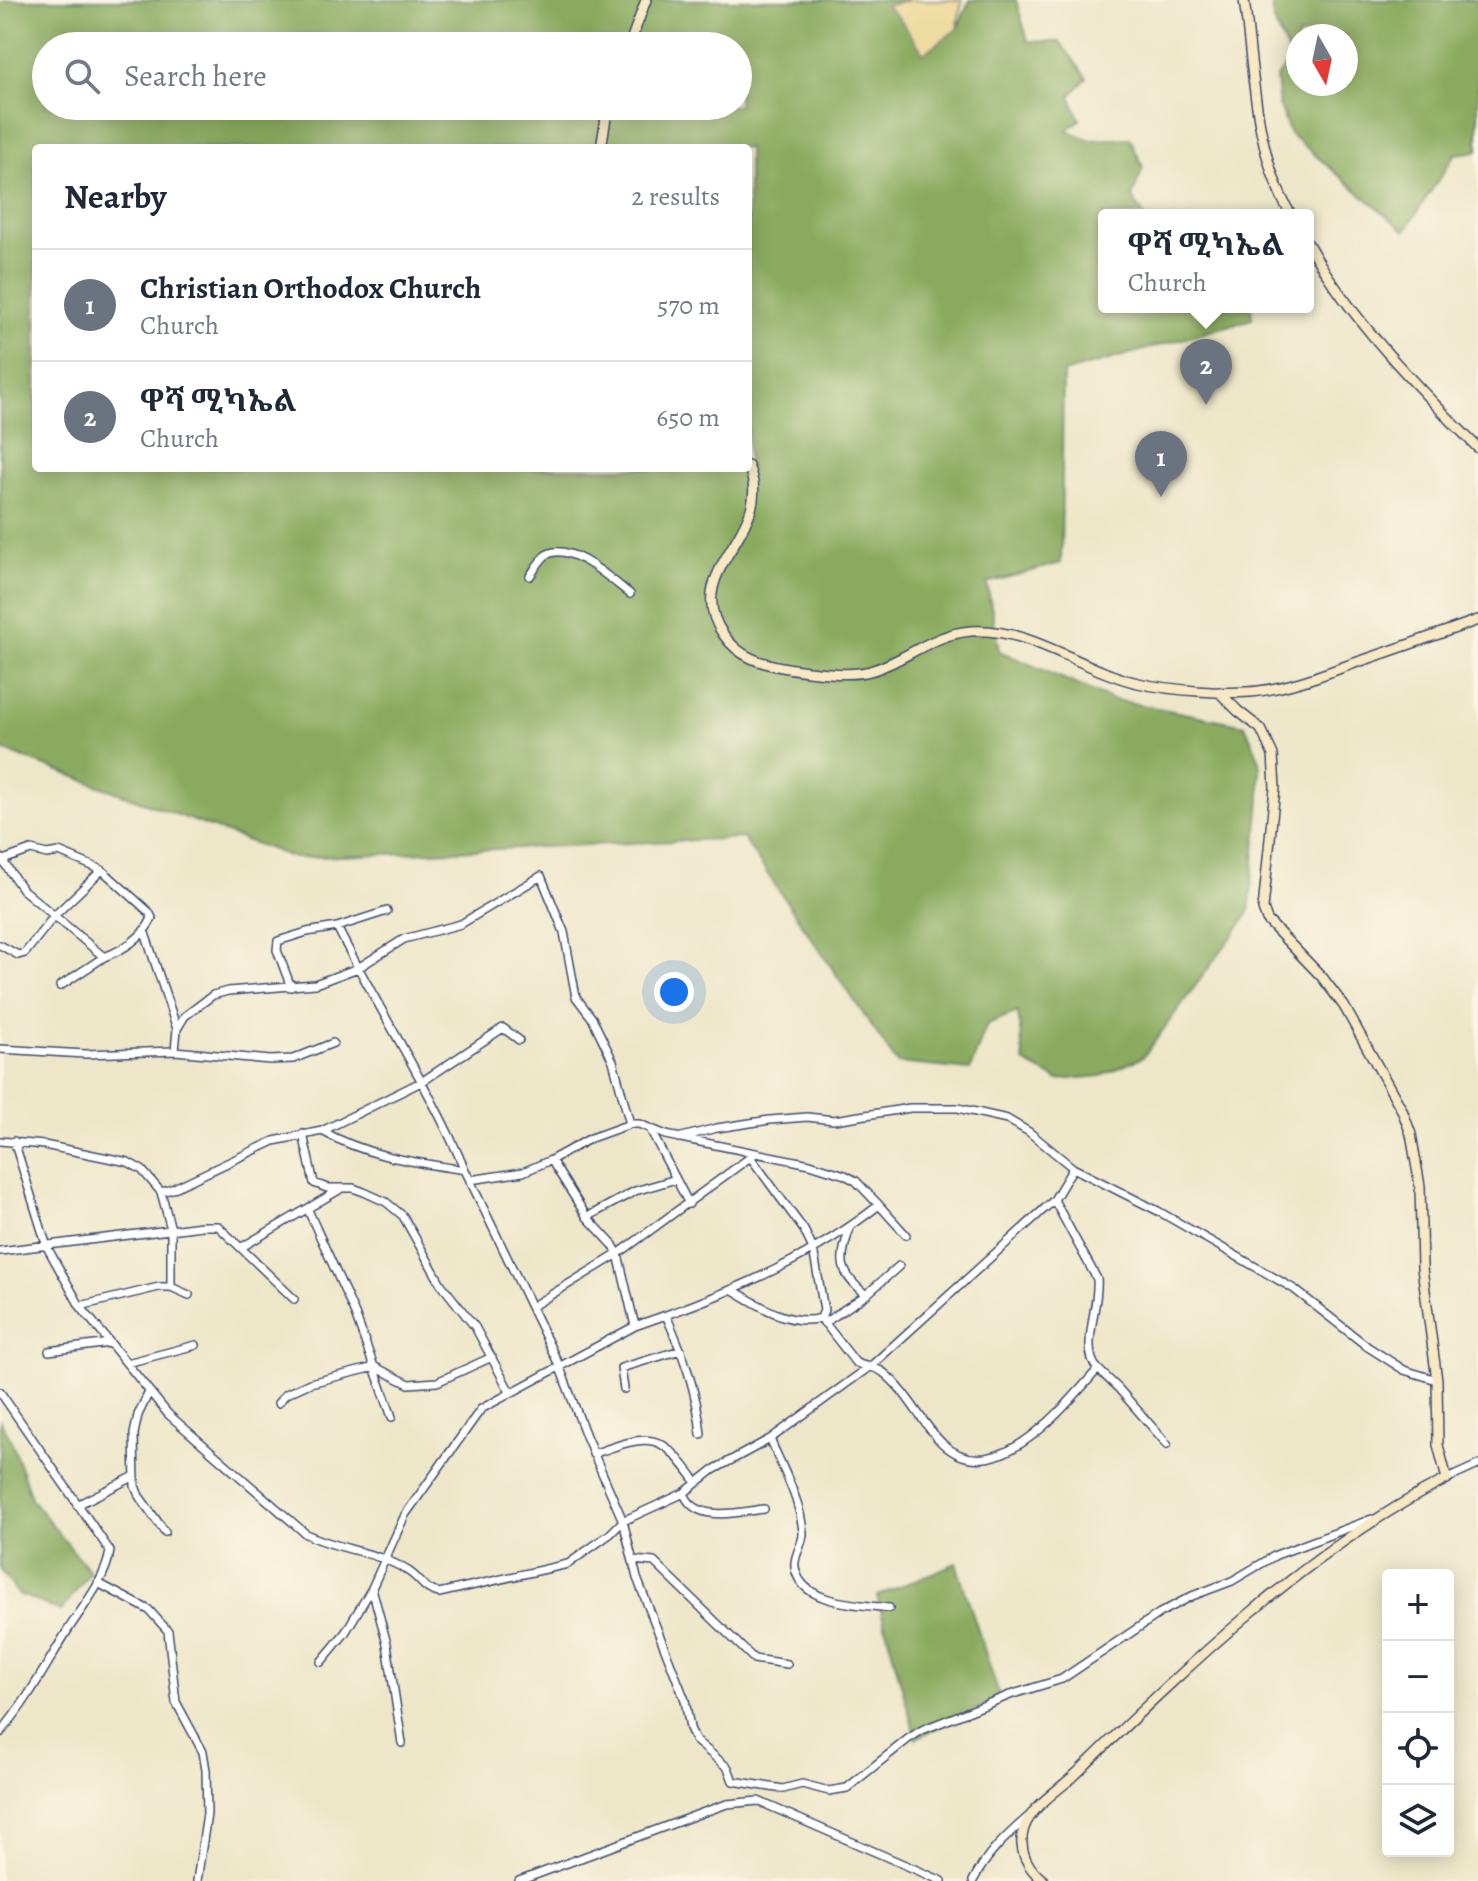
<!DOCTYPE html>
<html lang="en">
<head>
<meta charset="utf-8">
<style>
  body { margin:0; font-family:Alegreya,"Noto Serif Ethiopic",serif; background:#f2f2f3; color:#1f2937 }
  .controls { position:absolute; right:24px; bottom:24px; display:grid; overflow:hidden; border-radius:8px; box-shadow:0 4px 20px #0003 }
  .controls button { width:72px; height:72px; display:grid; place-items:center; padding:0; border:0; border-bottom:2px solid #e0e1e3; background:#fff; color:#1f2937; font:40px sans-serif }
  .compass { position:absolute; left:1286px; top:24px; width:72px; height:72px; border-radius:50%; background:#fff; box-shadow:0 4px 20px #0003; rotate:171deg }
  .you { position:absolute; left:674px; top:992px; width:28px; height:28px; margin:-20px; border:6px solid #fff; border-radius:50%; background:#1a73e8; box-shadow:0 0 0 12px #1a73e833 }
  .badge { display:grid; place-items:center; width:52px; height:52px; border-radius:50%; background:#ea580c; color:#fff; font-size:26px; font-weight:700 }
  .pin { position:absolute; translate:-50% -66px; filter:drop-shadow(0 2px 4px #0008) }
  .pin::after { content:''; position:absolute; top:42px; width:28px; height:24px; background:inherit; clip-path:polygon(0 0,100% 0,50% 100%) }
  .popup { position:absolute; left:1098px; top:209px; width:216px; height:104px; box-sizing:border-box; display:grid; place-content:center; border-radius:8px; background:#fff; filter:drop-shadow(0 2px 6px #0005); font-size:26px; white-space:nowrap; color:#747a83 }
  .popup b { font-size:30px; color:#1f2937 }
  .popup::after { content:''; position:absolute; left:50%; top:100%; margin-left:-16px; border:16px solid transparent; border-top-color:#fff }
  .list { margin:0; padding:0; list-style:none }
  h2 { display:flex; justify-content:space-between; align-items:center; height:104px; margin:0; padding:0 32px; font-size:34px }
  h2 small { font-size:26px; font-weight:400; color:#747a83 }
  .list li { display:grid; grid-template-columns:52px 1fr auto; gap:24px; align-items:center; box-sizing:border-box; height:112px; padding:0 32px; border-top:2px solid #e0e1e3 }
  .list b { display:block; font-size:30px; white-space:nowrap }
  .list p { margin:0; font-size:26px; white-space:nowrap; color:#747a83 }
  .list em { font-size:26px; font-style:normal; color:#747a83 }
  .icon { flex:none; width:44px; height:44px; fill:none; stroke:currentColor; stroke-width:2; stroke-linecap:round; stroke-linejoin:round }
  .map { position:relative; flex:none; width:1478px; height:1881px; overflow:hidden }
  .search { position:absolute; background:#fff; box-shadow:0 4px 20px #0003; left:32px; top:32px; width:720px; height:88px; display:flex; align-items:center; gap:20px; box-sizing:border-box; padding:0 28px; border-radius:44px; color:#747a83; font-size:30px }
  .panel { position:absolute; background:#fff; box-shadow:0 4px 20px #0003; left:32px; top:144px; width:720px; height:328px; border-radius:8px }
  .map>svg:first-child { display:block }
</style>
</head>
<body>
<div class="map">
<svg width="1478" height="1881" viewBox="0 0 1478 1881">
  <rect width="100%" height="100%" fill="#fcf5e5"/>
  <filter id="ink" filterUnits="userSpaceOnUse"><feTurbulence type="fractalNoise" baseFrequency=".0125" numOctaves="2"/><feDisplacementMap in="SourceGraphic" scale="16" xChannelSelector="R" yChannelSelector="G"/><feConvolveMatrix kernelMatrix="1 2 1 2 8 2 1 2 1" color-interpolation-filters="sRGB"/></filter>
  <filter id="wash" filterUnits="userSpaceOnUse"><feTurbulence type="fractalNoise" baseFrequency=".006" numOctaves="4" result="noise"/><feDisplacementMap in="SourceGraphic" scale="32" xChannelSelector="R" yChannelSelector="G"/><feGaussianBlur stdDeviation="1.8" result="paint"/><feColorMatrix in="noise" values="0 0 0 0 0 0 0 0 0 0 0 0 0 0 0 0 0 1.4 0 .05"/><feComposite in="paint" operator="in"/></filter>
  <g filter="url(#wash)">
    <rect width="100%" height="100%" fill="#ede6c8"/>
    <!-- forest -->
    <path fill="#8aab5f" stroke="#526d5e" stroke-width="2" fill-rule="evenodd" d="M 6,0 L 910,0 L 887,7 L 898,17 L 924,53 L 957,29 L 970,0 L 1016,0 L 1028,41 L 1060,42 L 1087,78 L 1070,96 L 1080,120 L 1067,130 L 1090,140 L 1130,138 L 1143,167 L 1132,197 L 1144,215 L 1104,215 L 1104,307 L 1251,307 L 1252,319 L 1063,373 L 1061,563 L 987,583 L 999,651 L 1110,699 L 1245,725 L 1260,761 L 1260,799 L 1249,913 L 1143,1057 L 1101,1076 L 1058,1080 L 1024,1062 L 1018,1012 L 987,1024 L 970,1070 L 897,1063 L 743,838 L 294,858 L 0,749 L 0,4 ZM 46,46 L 738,46 L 738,106 L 46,106 ZM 36,148 L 748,148 L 748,468 L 36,468 Z
      M 1272,0 L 1478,0 L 1478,151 L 1455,154 L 1405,231 L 1290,134 L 1279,106 L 1276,78 L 1291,59 L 1273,20 ZM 1346,36 L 1346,84 L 1298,84 L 1298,36 Z
      M 0,1421 L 10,1438 L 32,1500 L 90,1572 L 61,1611 L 18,1594 L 0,1569 Z
      M 956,1563 L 1000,1698 L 916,1738 L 877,1596 Z"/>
    <!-- sand -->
    <path fill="#eeda9e" stroke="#84847e" stroke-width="2" d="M 910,0 L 962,0 L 957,29 L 924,53 L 898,17 L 886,6 Z"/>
  </g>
  <g filter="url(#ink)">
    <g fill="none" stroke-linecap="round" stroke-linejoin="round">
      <!-- street casing -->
      <g stroke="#3a4a6e" stroke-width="10">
        <path id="street" d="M 530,576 C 535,569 540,560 546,555 C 569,540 612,580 630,594
          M 0,857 L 22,889 L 104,957 L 60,986
          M 3,860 L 31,850 L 47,854 L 59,852 L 102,870
          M 337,927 L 387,911
          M 144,930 L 177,1029
          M 0,945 L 18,955 L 25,953 L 54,916 L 102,870 L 149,912 L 152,918 C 144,937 123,950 104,957
          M 291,987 L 277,950 L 278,941 L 307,932 L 337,927 C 378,1009 429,1086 465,1170
          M 0,1049 L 85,1054 L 175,1051 L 270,1060 L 293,1059 L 333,1043
          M 175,1051 L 177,1029 L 185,1016 L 213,995 L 228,991 L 315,984 L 358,968 L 404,939 L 461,924 L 541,876 L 564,932 L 576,997 L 592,1018 L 613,1061 L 630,1124
          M 650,1129 L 689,1204
          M 322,1131 C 369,1157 413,1162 465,1170 L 559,1365 L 586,1436 L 623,1521 L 637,1578 L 685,1700 L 690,1728 L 695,1740 L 728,1768 L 733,1781 L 783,1789 L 802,1784 L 829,1791 L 847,1788 L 908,1739 L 922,1730 L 1010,1695 L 1062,1679 L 1160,1613 L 1192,1596 L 1232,1581 L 1276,1555 L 1372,1519
          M 303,1134 L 314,1183 L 327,1188 L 353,1188 L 364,1192 L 386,1202 L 403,1216 L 441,1284 L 475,1327 L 510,1392
          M 678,1138 L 717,1128 L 770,1120 L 807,1117 L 834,1120 L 910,1108 L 958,1108 L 1007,1119 L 1029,1132 L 1073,1168 L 1158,1211 L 1294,1289 L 1368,1347 L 1404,1370 L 1437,1380
          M 0,1141 L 44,1145 L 128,1162 L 142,1170 L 161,1192 L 172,1189 L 274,1141 L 322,1131 L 423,1081 L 503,1028 L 519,1040
          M 14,1141 L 47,1247 L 80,1306 L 168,1414 L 306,1534 C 339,1550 377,1551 408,1571 C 421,1579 423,1590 439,1593 L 568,1564 L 610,1534 L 623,1521 L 684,1493 L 713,1470 L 770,1439 L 872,1365 L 1054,1200
          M 751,1158 L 804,1230 L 813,1249 L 824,1310 L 821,1318
          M 1073,1168 L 1054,1200 L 1097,1279 C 1100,1305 1079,1351 1098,1369
          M 470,1180 L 523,1172 L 551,1160
          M 161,1192 L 171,1229 L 171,1287
          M 308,1210 L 355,1314 L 392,1417
          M 587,1217 L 635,1191 L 676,1179
          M 850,1228 C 839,1261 838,1272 866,1295
          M 242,1247 L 339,1190
          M 0,1251 L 202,1226 L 218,1226 L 294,1299
          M 733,1290 C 758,1305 790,1327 821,1318 L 855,1362 C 865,1368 874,1365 884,1373 C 908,1392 921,1423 943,1444 C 996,1493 1066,1405 1098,1369 L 1118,1388 L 1167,1444
          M 80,1306 L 159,1287 L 171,1287 L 189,1295
          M 531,1307 L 618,1254 L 613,1245 L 587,1217 L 551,1160 L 591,1138 L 630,1124 L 639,1124 L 666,1135 L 810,1164 L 845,1175 L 856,1181 L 879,1205
          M 666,1315 C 741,1288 816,1255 879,1205 L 906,1235
          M 824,1323 L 866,1295 L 899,1266
          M 49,1351 L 110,1343
          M 127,1363 L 196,1345
          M 624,1389 L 621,1368 L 681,1350
          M 0,1392 L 110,1551 C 106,1580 81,1609 66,1633 C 45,1667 26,1703 0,1733
          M 149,1392 L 138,1415 L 134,1434 L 135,1486 L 139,1496 L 165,1532
          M 278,1403 L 286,1394 L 310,1383 L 375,1367 L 409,1384 L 437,1382 L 492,1357
          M 701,1434 C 697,1391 683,1354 666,1315 L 635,1326 L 618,1254 L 756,1153
          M 770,1439 C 783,1470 800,1498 803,1532 C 804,1544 793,1555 795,1567 C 800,1605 860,1604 889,1608
          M 593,1454 C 652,1433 660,1431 697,1483
          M 1447,1479 L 1478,1465
          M 684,1493 C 695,1524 739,1512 764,1509
          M 77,1505 L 135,1476
          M 633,1560 L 654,1562 L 754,1659 L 787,1664
          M 98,1583 L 149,1610 L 168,1631 L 176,1702 L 203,1752 L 206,1770 L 207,1814 L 197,1881
          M 321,1662 L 345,1633 L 372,1588
          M 402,1743 L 387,1644 L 372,1588 L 405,1515 L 481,1409 L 635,1326
          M 519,1881 L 707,1811 L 727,1804 L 758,1801 L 942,1881
          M 973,1881 C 986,1855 1006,1836 1028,1817"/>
      </g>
      <!-- secondary casing -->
      <g stroke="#3a4a6e" stroke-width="12">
        <path id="secondary" d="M 1244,0 C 1254,71 1254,152 1291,215
          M 629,46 L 646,0
          M 601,148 L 608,106
          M 1308,244 C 1352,321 1416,386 1478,448
          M 748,466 C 778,531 679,570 723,634 C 730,644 740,653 751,658 C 774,669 846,678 870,671 C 906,661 931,634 971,631 C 1031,627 1081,670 1138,683 C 1169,690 1227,695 1259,691 C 1291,687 1321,675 1352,664 C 1394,650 1436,635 1478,620
          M 1044,1881 C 1028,1869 1017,1850 1024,1828 C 1032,1805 1062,1788 1078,1772 C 1187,1666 1311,1547 1447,1479 L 1438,1445 L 1437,1380 L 1422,1268 L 1420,1186 L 1411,1134 L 1402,1110 L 1344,1006 L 1322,977 L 1267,920 L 1263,909 L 1275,788 L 1273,755 L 1261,729 L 1238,711 L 1219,692"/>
      </g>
      <!-- street -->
      <use href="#street" stroke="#fff" stroke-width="7"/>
      <!-- secondary -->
      <use href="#secondary" stroke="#f8e8c3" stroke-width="9"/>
    </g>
  </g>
</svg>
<div class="controls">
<button>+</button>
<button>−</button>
<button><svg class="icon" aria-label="locate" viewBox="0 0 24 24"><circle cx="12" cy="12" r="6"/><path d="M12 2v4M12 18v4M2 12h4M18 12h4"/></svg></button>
<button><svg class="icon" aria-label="layers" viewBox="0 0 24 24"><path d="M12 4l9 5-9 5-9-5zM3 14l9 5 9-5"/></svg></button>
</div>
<svg class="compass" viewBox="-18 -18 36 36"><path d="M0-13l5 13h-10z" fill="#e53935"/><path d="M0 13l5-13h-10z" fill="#747a83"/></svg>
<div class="you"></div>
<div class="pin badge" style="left:1161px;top:497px;background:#6b7280">1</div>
<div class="pin badge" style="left:1206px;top:405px;background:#6b7280">2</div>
<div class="popup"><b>ዋሻ ሚካኤል</b>Church</div>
<div class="search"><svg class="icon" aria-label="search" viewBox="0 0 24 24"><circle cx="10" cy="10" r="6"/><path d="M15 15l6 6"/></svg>Search here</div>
<section class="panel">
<h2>Nearby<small>2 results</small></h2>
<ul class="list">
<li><span class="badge" style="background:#6b7280">1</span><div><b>Christian Orthodox Church</b><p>Church</p></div><em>570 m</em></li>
<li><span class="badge" style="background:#6b7280">2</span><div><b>ዋሻ ሚካኤል</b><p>Church</p></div><em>650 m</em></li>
</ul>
</section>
</div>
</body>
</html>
